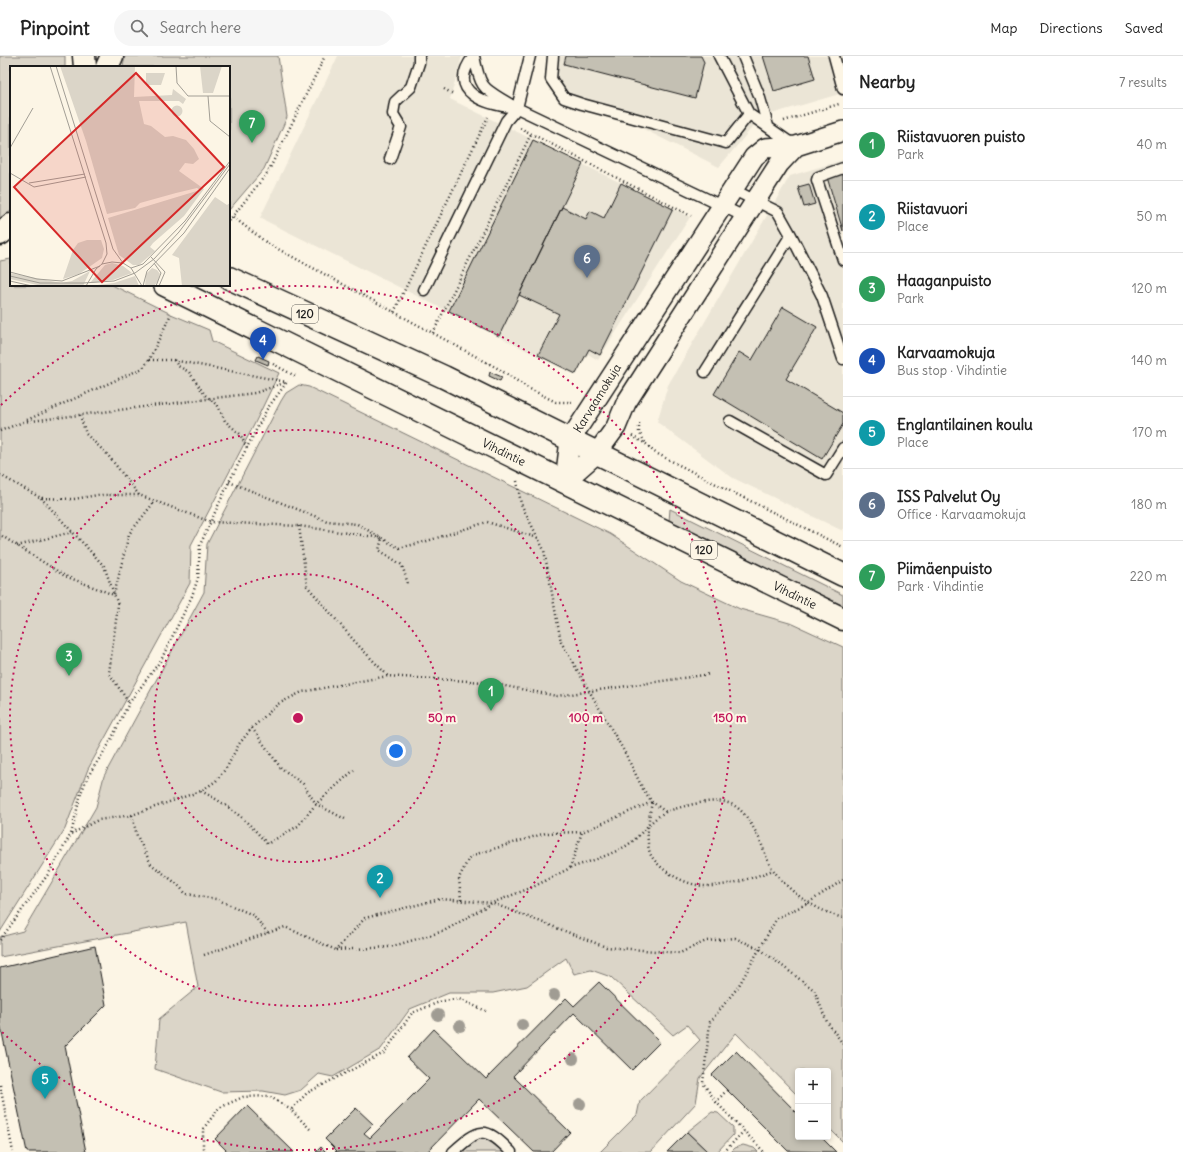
<!DOCTYPE html>
<html lang="en">
<head>
<meta charset="utf-8">
<style>
  body { margin:0; font-family:Delius,sans-serif; background:#f6f6f6; color:#222 }
  .controls { position:absolute; right:12px; bottom:12px; display:grid; overflow:hidden; border-radius:4px; box-shadow:0 2px 6px #0003 }
  .controls button { width:36px; height:36px; display:grid; place-items:center; padding:0; border:0; border-bottom:1px solid #e0e0e0; background:#fff; color:#222; font:20px sans-serif }
  .you { position:absolute; left:396px; top:695px; width:14px; height:14px; margin:-10px; border:3px solid #fff; border-radius:50%; background:#1a73e8; box-shadow:0 0 0 6px #1a73e833 }
  .badge { display:grid; place-items:center; width:26px; height:26px; border-radius:50%; background:#ea580c; color:#fff; font-size:13px; font-weight:700 }
  .pin { position:absolute; translate:-50% -33px; filter:drop-shadow(0 1px 2px #0008) }
  .pin::after { content:''; position:absolute; top:21px; width:14px; height:12px; background:inherit; clip-path:polygon(0 0,100% 0,50% 100%) }
  .list { margin:0; padding:0; list-style:none }
  h2 { display:flex; justify-content:space-between; align-items:center; height:52px; margin:0; padding:0 16px; font-size:17px }
  h2 small { font-size:13px; font-weight:400; color:#767676 }
  .list li { display:grid; grid-template-columns:26px 1fr auto; gap:12px; align-items:center; box-sizing:border-box; height:72px; padding:0 16px; border-top:1px solid #e0e0e0 }
  .list b { display:block; font-size:15px; white-space:nowrap }
  .list p { margin:0; font-size:13px; white-space:nowrap; color:#767676 }
  .list em { font-size:13px; font-style:normal; color:#767676 }
  .icon { flex:none; width:22px; height:22px; fill:none; stroke:currentColor; stroke-width:2; stroke-linecap:round; stroke-linejoin:round }
  .map { position:relative; flex:none; width:843px; height:1096px; overflow:hidden }
  header { display:flex; align-items:center; gap:24px; box-sizing:border-box; height:56px; padding:0 20px; background:#fff; border-bottom:1px solid #e0e0e0 }
  header strong { font-size:19px }
  nav { display:flex; gap:22px; margin-inline-start:auto; font-size:14px }
  .search { width:280px; height:36px; background:#f6f6f6; display:flex; align-items:center; gap:10px; box-sizing:border-box; padding:0 14px; border-radius:22px; color:#767676; font-size:15px }
  main { display:flex }
  aside { flex:1; background:#fff }
  .map>svg:first-child { display:block }
</style>
</head>
<body>
<header>
<strong>Pinpoint</strong>
<div class="search"><svg class="icon" aria-label="search" viewBox="0 0 24 24"><circle cx="10" cy="10" r="6"/><path d="M15 15l6 6"/></svg>Search here</div>
<nav><a>Map</a><a>Directions</a><a>Saved</a></nav>
</header>
<main>
<div class="map">
<svg width="843" height="1096" viewBox="0 0 843 1096">
  <rect width="100%" height="100%" fill="#fcf5e5"/>
  <filter id="ink" filterUnits="userSpaceOnUse"><feTurbulence type="fractalNoise" baseFrequency=".025" numOctaves="2"/><feDisplacementMap in="SourceGraphic" scale="8" xChannelSelector="R" yChannelSelector="G"/><feConvolveMatrix kernelMatrix="1 2 1 2 8 2 1 2 1" color-interpolation-filters="sRGB"/></filter>
  <g filter="url(#ink)">
    <!-- built -->
    <path fill="#ebe5d6" d="M 338,0 L 462,0 L 450,43 L 690,161 L 598,304 L 588,298 L 576,319 L 260,162 Z
      M 554,0 L 843,0 L 843,37 L 761,61 L 719,111 L 548,25 Z
      M 843,104 L 843,475 L 733,422 L 657,366 L 668,329 L 790,120 Z"/>
    <!-- green -->
    <path fill="#dbd5c8" stroke="#7c7872" d="M 0,0 L 65,0 L 65,11 L 11,11 L 11,155 L 0,162 Z
      M 125,0 L 278,0 L 287,61 L 264,113 L 229,154 L 229,11 L 123,11 Z
      M 11,203 L 11,229 L 112,229 L 171,258 L 209,274 L 212,285 L 279,317 L 254,369 L 191,489 L 190,527 L 88,713 L 65,773 L 0,876 L 0,205 Z
      M 299,329 L 309,331 L 610,478 L 681,525 L 740,553 L 793,568 L 843,591 L 843,1086 L 828,1071 L 828,1015 L 798,1015 L 798,1040 L 736,977 L 700,1022 L 696,1047 L 651,1096 L 600,1096 L 637,1059 L 640,1045 L 700,984 L 687,969 L 673,979 L 611,921 L 591,914 L 574,918 L 566,902 L 527,930 L 493,937 L 449,937 L 410,953 L 381,993 L 333,1021 L 319,1018 L 301,1034 L 285,1039 L 263,1035 L 221,1036 L 155,1013 L 159,963 L 198,931 L 186,866 L 0,901 L 0,881 L 23,875 L 96,751 L 104,720 L 204,536 L 207,488 L 281,345 L 286,337 Z
      M 670,453 L 843,539 L 843,550 L 669,465 Z
      M 712,1056 L 718,1057 L 733,1071 L 733,1079 L 717,1096 L 708,1096 L 687,1076 Z
      M 484,1081 L 497,1087 L 505,1096 L 460,1096 L 473,1084 Z
      M 743,1089 L 754,1092 L 758,1096 L 731,1096 L 735,1092 Z"/>
    <!-- building -->
    <path fill="#c4c0b3" stroke="#1c1c1c" d="M 566,0 L 701,0 L 704,6 L 695,42 L 564,8 Z
      M 763,0 L 808,0 L 815,23 L 774,35 Z
      M 533,84 L 583,108 L 499,280 L 449,255 Z
      M 843,116 L 843,175 L 827,121 Z
      M 621,127 L 673,153 L 600,299 L 589,293 L 576,318 L 538,299 L 559,258 L 519,239 L 562,151 L 586,163 L 590,155 L 604,162 Z
      M 809,128 L 815,148 L 804,151 L 798,131 Z
      M 783,251 L 817,271 L 786,323 L 843,357 L 843,368 L 822,403 L 714,338 L 739,296 L 752,304 Z
      M 258,300 L 269,305 L 268,309 L 256,304 Z
      M 490,316 L 502,321 L 500,325 L 489,320 Z
      M 95,890 L 106,949 L 65,990 L 86,1096 L 27,1096 L 0,967 L 0,912 Z
      M 599,926 L 660,986 L 632,1014 L 574,957 L 513,1020 L 570,1076 L 551,1096 L 534,1096 L 479,1043 L 427,1096 L 335,1096 L 337,1095 L 325,1083 L 356,1052 L 373,1068 L 364,1077 L 370,1082 L 429,1023 L 407,1002 L 434,973 L 486,1023 L 566,942 L 574,950 Z
      M 736,995 L 798,1058 L 798,1081 L 821,1081 L 836,1096 L 788,1095 L 712,1019 Z
      M 247,1050 L 294,1096 L 228,1096 L 215,1083 Z
      M 687,1076 L 708,1096 L 667,1096 Z
      M 321,1091 L 326,1096 L 316,1096 Z"/>
    <g fill="none" stroke-linecap="round" stroke-linejoin="round">
      <!-- lane casing -->
      <g stroke="#1c1c1c" stroke-width="13">
        <path id="lane" d="M 474,0 C 444,37 487,49 517,52
          M 474,0 C 481,36 484,32 513,50
          M 530,0 L 517,52 L 745,161
          M 553,0 L 551,23 L 564,42 L 582,48 L 726,87 L 749,58
          M 719,0 L 749,58 L 794,89
          M 743,0 L 759,39 L 768,70
          M 834,0 L 843,33
          M 390,103 L 401,71 L 393,58 L 395,46 L 411,31 L 419,7 L 419,0
          M 843,112 L 818,121 L 817,124 L 843,204
          M 791,179 L 822,240 L 843,303
          M 424,234 L 506,65 L 517,52
          M 705,316 L 791,179 L 778,156 L 732,133
          M 730,365 L 826,419 L 843,392
          M 453,1096 C 480,1072 484,1069 511,1096"/>
      </g>
      <!-- street casing -->
      <g stroke="#1c1c1c" stroke-width="22">
        <path id="street" d="M 565,425 L 570,384 L 754,101 L 765,92 L 796,90 L 843,75
          M 565,425 L 597,397 L 616,371 L 626,347 L 779,108 L 796,90"/>
      </g>
      <!-- secondary casing -->
      <g stroke="#1c1c1c" stroke-width="25">
        <path id="secondary" d="M 107,11 L 112,0"/>
      </g>
      <!-- primary casing -->
      <g stroke="#1c1c1c" stroke-width="25">
        <path id="primary" d="M 84,0 L 85,11
          M 0,178 L 11,169
          M 229,222 L 444,321 L 843,519
          M 165,229 L 843,563"/>
      </g>
      <!-- path -->
      <path stroke="#1c1c1c" stroke-width="2.5" stroke-dasharray="1 3" stroke-linecap="butt" d="M 444,33 L 453,38
        M 784,65 L 839,48
        M 520,72 L 691,160
        M 233,161 L 267,187 L 499,313 L 528,332 L 556,346 L 572,346
        M 229,165 L 268,116 L 325,0
        M 394,256 L 488,61
        M 433,277 L 531,78
        M 149,304 L 173,304 L 287,326
        M 174,304 L 178,310 L 189,316 L 205,339 L 218,350 L 225,365 L 240,378 L 247,392
        M 273,308 L 297,321
        M 80,359 L 86,378 L 107,398 L 139,439
        M 27,364 L 143,312 L 149,304 L 171,258
        M 23,366 L 255,337 L 287,326
        M 639,367 L 639,376 L 646,388
        M 0,375 L 23,366
        M 632,380 L 646,388 L 654,396 L 710,425 L 843,491
        M 0,419 L 41,442 L 74,443 L 98,439 L 139,439 L 211,466 L 299,470 L 382,482 L 379,494 L 402,509 L 408,528
        M 517,425 L 521,448 L 544,494 L 561,586 L 624,695 L 643,733 L 652,746 L 666,756
        M 229,426 L 327,465 L 357,468 L 399,492 L 424,486 L 487,466 L 538,482
        M 41,442 L 104,510 L 118,549 L 109,617 L 129,647
        M 299,470 L 307,530 L 357,588 L 388,620
        M 2,480 L 65,520 L 114,539 L 129,478 L 155,445
        M 17,490 L 72,476
        M 252,672 L 281,712 L 303,728 L 316,748 L 345,763
        M 201,735 C 229,749 247,764 267,788 L 298,770 L 316,748 L 354,714
        M 652,747 C 649,759 644,789 652,801 C 662,816 686,829 704,830 C 726,831 753,822 773,814
        M 132,759 L 137,780 L 151,808 L 177,828 L 186,838 L 216,843 L 253,859 L 268,877
        M 71,778 L 98,764 L 132,759 L 201,735 L 216,725 L 227,711 L 239,688 L 252,672 L 278,648 L 302,636 L 388,620 L 484,626 L 557,640 L 711,618
        M 570,812 C 588,806 608,800 624,791 C 640,783 650,762 668,755 C 684,750 718,740 733,749 C 745,755 753,771 759,782 C 764,793 767,806 774,815 C 791,838 816,854 843,862
        M 461,844 L 459,822 L 470,800 L 546,777 L 582,776
        M 0,884 L 49,817 L 71,778 L 81,737 L 88,720 L 109,688 L 129,647 L 161,604 L 192,540 L 198,522 L 200,489 L 229,426 L 267,353 L 287,326
        M 336,894 L 390,891 L 444,875 L 492,847 L 606,891 L 680,897 L 706,885 L 735,882 L 760,893 L 814,934 L 827,966 L 843,988
        M 204,899 L 285,871 L 336,894 L 365,862 L 440,843 L 492,847 L 533,831 L 570,812 L 582,776 L 652,746
        M 0,1029 L 13,1096
        M 727,1034 L 716,1046 L 744,1075
        M 716,1046 L 703,1027 L 710,966 L 738,931 L 777,862 L 808,847 L 843,824
        M 310,1073 L 291,1054 L 307,1037 L 384,997 L 412,957 L 442,945 L 459,943 L 486,955
        M 205,1096 L 203,1093 L 203,1073 L 219,1052 L 243,1041 L 269,1040 L 291,1054
        M 724,1096 L 744,1075 L 764,1096"/>
      <!-- lane -->
      <use href="#lane" stroke="#fcf5e5" stroke-width="10"/>
      <!-- street -->
      <use href="#street" stroke="#fcf5e5" stroke-width="19"/>
      <!-- secondary -->
      <use href="#secondary" stroke="#fcf5e5" stroke-width="22"/>
      <!-- primary -->
      <use href="#primary" stroke="#fcf5e5" stroke-width="22"/>
    </g>
    <!-- trees -->
    <g fill="#a09c93">
      <circle cx="554" cy="939" r="6"/>
      <circle cx="438" cy="959" r="6"/>
      <circle cx="522" cy="969" r="6"/>
      <circle cx="460" cy="970" r="6"/>
      <circle cx="573" cy="1003" r="6"/>
      <circle cx="580" cy="1048" r="6"/>
    </g>
  </g>
  <!-- distance rings -->
  <g fill="none" stroke="#c2185b" stroke-width="2" stroke-dasharray="2 4">
    <circle cx="298" cy="662" r="144"/>
    <circle cx="298" cy="662" r="288"/>
    <path d="M1 349A432 432 0 1 1 1 975"/>
  </g>
  <g text-anchor="middle" dominant-baseline="central" stroke-width="4" stroke-linejoin="round" paint-order="stroke">
    <!-- shield labels -->
    <g fill="#fcf5e5" stroke="#5f5d58" stroke-width="1">
      <rect x="292" y="249" width="26" height="18" rx="3"/>
      <rect x="691" y="485" width="26" height="18" rx="3"/>
    </g>
    <g font-size="11" font-weight="bold" fill="#1c1c1c">
      <text x="305" y="258">120</text>
      <text x="704" y="494">120</text>
    </g>
    <!-- street labels -->
    <g font-size="12" fill="#1c1c1c" stroke="#fcf5e5">
      <text transform="translate(597 342) rotate(-58)">Karvaamokuja</text>
      <text transform="translate(504 396) rotate(26)">Vihdintie</text>
      <text transform="translate(795 539) rotate(26)">Vihdintie</text>
    </g>
  </g>
  <!-- overview -->
  <g transform="translate(10 10)">
    <rect width="220" height="220" fill="#fcf5e5"/>
    <path d="M 50,0 L 125,0 L 124,31 L 162,29 L 163,23 L 176,33 L 173,38 L 169,35 L 129,35 L 134,58 L 141,60 L 155,71 L 163,70 L 176,74 L 184,83 L 189,93 L 183,98 L 175,97 L 169,105 L 194,123 L 174,150 L 143,177 L 140,181 L 145,185 L 129,199 L 123,199 L 109,189 L 98,152 L 190,124 L 187,122 L 166,127 L 130,137 L 125,142 L 97,148 L 76,75 ZM 190,0 L 212,0 L 203,27 L 193,27 ZM 136,7 L 155,7 L 151,19 L 136,19 ZM161.5 45a5.5 5.5 0 1 1 11 0a5.5 5.5 0 1 1-11 0ZM 205,131 L 217,139 L 220,137 L 220,220 L 172,220 L 169,192 L 162,189 ZM 77,174 L 91,174 L 94,183 L 92,192 L 69,208 L 53,213 L 63,184 L 68,177 ZM 102,197 L 113,200 L 122,207 L 103,214 L 80,217 L 95,199 ZM 142,202 L 147,204 L 150,208 L 148,215 L 144,220 L 135,220 L 136,208 ZM 80,205 L 73,220 L 32,220 L 0,213 L 0,207 L 51,217 L 62,215 ZM 125,210 L 129,220 L 79,220 L 104,217 Z" fill="#dbd5c8"/>
    <path fill="none" stroke="#a29e95" stroke-width="1" d="M 40,0 L 96,177 L 97,188 L 92,198M 46,0 L 103,183 L 113,197M 166,0 L 167,17 L 178,30 L 220,30M 198,30 L 200,55 L 220,71M 0,82 L 23,42M 0,107 L 24,121 L 76,111M 19,117 L 75,108M 141,191 L 155,206 L 149,220M 144,197 L 151,207 L 146,220M 121,202 L 133,198 L 175,155 L 220,95M 0,206 L 27,213 L 52,215 L 90,200M 0,210 L 30,217 L 73,217 L 104,215 L 125,207 L 144,193 L 169,166 L 220,98M 0,215 L 22,220M 76,220 L 86,203 L 92,198 L 102,196 L 113,197 L 121,202 L 132,220M 133,220 L 137,205 L 174,167 L 220,102"/>
    <path fill="#d62828" fill-opacity="0.15" stroke="#d62828" stroke-width="2" d="M 126,7 L 214,101 L 92,216 L 4,121 Z"/>
    <rect width="220" height="220" fill="none" stroke="#1c1c1c" stroke-width="2"/>
  </g>
  <circle cx="298" cy="662" r="6" fill="#c2185b" stroke="#fcf5e5" stroke-width="2"/>
  <g font-size="12" text-anchor="middle" font-weight="bold" fill="#c2185b" stroke="#fcf5e5" stroke-width="4" stroke-linejoin="round" paint-order="stroke">
    <text x="442" y="666">50 m</text>
    <text x="586" y="666">100 m</text>
    <text x="730" y="666">150 m</text>
  </g>
</svg>
<div class="controls">
<button>+</button>
<button>−</button>
</div>
<div class="you"></div>
<div class="pin badge" style="left:491px;top:655px;background:#2e9e5b">1</div>
<div class="pin badge" style="left:380px;top:842px;background:#0f9aa8">2</div>
<div class="pin badge" style="left:69px;top:620px;background:#2e9e5b">3</div>
<div class="pin badge" style="left:263px;top:304px;background:#1a4fb4">4</div>
<div class="pin badge" style="left:45px;top:1043px;background:#0f9aa8">5</div>
<div class="pin badge" style="left:587px;top:222px;background:#5c6f8a">6</div>
<div class="pin badge" style="left:252px;top:87px;background:#2e9e5b">7</div>
</div>
<aside>
<h2>Nearby<small>7 results</small></h2>
<ul class="list">
<li><span class="badge" style="background:#2e9e5b">1</span><div><b>Riistavuoren puisto</b><p>Park</p></div><em>40 m</em></li>
<li><span class="badge" style="background:#0f9aa8">2</span><div><b>Riistavuori</b><p>Place</p></div><em>50 m</em></li>
<li><span class="badge" style="background:#2e9e5b">3</span><div><b>Haaganpuisto</b><p>Park</p></div><em>120 m</em></li>
<li><span class="badge" style="background:#1a4fb4">4</span><div><b>Karvaamokuja</b><p>Bus stop · Vihdintie</p></div><em>140 m</em></li>
<li><span class="badge" style="background:#0f9aa8">5</span><div><b>Englantilainen koulu</b><p>Place</p></div><em>170 m</em></li>
<li><span class="badge" style="background:#5c6f8a">6</span><div><b>ISS Palvelut Oy</b><p>Office · Karvaamokuja</p></div><em>180 m</em></li>
<li><span class="badge" style="background:#2e9e5b">7</span><div><b>Piimäenpuisto</b><p>Park · Vihdintie</p></div><em>220 m</em></li>
</ul>
</aside>
</main>
</body>
</html>
